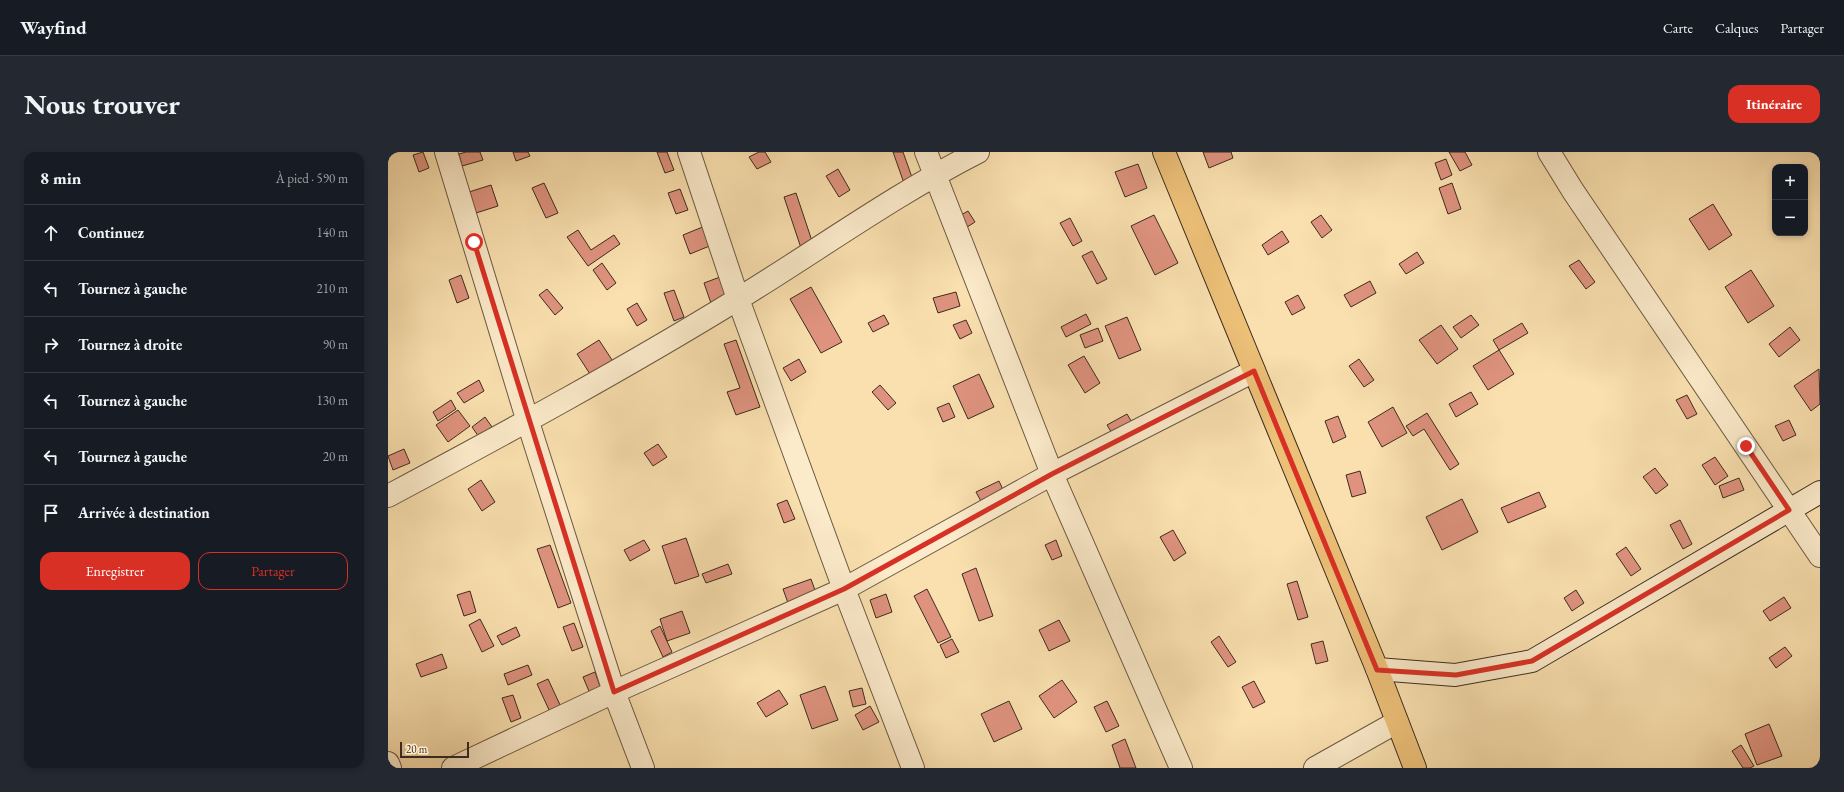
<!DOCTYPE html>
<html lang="fr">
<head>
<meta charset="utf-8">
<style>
  body { margin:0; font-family:"EB Garamond",serif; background:#242831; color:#f1f3f6 }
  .controls { position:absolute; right:12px; top:12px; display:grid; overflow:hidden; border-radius:8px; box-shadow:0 2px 6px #0003 }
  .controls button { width:36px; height:36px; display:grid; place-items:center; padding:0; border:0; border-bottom:1px solid #363941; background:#171b24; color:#f1f3f6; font:20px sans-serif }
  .scale { position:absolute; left:12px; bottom:10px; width:69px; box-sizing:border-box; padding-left:4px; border:2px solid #3d2c1d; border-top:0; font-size:11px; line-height:14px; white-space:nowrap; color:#3d2c1d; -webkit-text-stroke:3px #fcebcb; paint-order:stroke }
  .stop { position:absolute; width:12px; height:12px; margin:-9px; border:3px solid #d93025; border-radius:50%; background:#fff }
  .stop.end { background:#d93025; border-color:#fff; box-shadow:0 1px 4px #0008 }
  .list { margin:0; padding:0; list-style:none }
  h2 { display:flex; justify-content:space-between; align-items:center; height:52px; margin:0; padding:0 16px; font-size:17px }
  h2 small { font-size:13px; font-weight:400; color:#9ea1a6 }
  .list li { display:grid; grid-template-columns:26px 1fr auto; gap:12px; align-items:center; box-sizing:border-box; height:56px; padding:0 16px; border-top:1px solid #363941 }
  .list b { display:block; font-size:15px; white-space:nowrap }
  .list em { font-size:13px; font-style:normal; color:#9ea1a6 }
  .actions { display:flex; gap:8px; padding:12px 16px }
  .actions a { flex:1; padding:9px 0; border:1px solid #d93025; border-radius:12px; text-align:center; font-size:14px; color:#d93025 }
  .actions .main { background:#d93025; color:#fff }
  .icon { flex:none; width:22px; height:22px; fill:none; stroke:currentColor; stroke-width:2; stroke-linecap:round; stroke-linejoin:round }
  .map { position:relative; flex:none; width:1432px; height:616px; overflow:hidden; border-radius:12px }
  header { display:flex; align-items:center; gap:24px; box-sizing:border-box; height:56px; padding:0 20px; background:#171b24; border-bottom:1px solid #363941 }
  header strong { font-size:19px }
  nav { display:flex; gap:22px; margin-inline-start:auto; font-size:14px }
  .intro { display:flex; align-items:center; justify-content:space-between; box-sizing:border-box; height:96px; padding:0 24px }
  h1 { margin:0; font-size:28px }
  .button { padding:10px 18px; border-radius:12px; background:#d93025; color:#fff; font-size:14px; font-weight:700 }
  main { display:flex; gap:24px; padding:0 24px }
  aside { flex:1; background:#171b24; border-radius:12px; box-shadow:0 2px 6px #0003 }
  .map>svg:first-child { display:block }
</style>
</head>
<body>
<header>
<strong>Wayfind</strong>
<nav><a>Carte</a><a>Calques</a><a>Partager</a></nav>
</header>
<div class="intro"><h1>Nous trouver</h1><a class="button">Itinéraire</a></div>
<main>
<aside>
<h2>8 min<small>À pied · 590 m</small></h2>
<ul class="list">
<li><svg class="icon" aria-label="ahead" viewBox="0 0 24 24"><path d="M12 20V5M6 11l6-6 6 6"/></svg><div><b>Continuez</b></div><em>140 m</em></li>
<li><svg class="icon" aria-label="left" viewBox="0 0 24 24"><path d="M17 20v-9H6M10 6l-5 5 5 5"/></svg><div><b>Tournez à gauche</b></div><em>210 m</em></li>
<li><svg class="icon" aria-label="right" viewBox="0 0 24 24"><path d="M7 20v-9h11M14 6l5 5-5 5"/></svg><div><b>Tournez à droite</b></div><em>90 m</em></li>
<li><svg class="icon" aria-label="left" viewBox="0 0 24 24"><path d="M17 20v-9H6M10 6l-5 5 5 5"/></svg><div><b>Tournez à gauche</b></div><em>130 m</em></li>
<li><svg class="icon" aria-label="left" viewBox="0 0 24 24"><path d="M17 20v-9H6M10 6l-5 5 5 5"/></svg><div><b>Tournez à gauche</b></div><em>20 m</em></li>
<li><svg class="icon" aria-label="arrive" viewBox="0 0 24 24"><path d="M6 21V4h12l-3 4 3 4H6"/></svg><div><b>Arrivée à destination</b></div></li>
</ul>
<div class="actions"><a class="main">Enregistrer</a><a>Partager</a></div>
</aside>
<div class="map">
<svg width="1432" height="616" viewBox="0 0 1432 616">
  <rect width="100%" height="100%" fill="#fae0af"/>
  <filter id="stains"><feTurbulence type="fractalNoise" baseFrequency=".005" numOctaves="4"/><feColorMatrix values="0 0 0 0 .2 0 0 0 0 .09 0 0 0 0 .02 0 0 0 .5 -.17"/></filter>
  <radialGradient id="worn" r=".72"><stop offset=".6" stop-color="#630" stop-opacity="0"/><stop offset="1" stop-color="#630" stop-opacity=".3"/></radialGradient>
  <!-- building -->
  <path fill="#df937f" stroke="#3d2c1d" d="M 35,0 L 41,16 L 31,20 L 25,3 Z
    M 78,0 L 92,0 L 95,8 L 74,14 L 71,2 Z
    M 125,0 L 140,0 L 142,4 L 128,9 Z
    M 269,0 L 279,0 L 286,18 L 277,21 Z
    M 371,0 L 377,0 L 383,10 L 369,17 L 361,5 Z
    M 505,0 L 515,0 L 526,31 L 517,34 Z
    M 815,0 L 843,0 L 845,6 L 821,16 Z
    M 1061,0 L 1077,0 L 1084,13 L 1072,19 Z
    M 1058,7 L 1064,23 L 1053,28 L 1047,11 Z
    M 750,12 L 759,36 L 737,45 L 727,20 Z
    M 450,17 L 462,38 L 451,45 L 438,24 Z
    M 156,31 L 170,61 L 158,66 L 144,36 Z
    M 1064,31 L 1073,57 L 1060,62 L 1051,36 Z
    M 103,33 L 110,54 L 88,61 L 81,40 Z
    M 292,37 L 300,58 L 288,62 L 280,41 Z
    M 408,41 L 425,92 L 413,96 L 396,45 Z
    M 1325,52 L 1344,83 L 1321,98 L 1301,67 Z
    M 580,59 L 587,70 L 573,79 L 566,67 Z
    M 766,63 L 790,111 L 767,123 L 743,74 Z
    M 933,63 L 944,78 L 934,86 L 923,70 Z
    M 682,66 L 694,89 L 685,94 L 672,71 Z
    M 317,74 L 324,93 L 302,102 L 295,83 Z
    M 190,78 L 203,98 L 226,83 L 232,92 L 200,114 L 179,85 Z
    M 894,79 L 901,90 L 880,103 L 874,93 Z
    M 704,99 L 719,127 L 709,132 L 694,104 Z
    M 1029,100 L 1036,111 L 1018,122 L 1011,112 Z
    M 1191,108 L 1207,130 L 1198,137 L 1181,114 Z
    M 214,111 L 228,131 L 219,138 L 205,118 Z
    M 1363,118 L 1386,154 L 1360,171 L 1337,135 Z
    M 73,123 L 81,146 L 69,151 L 61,128 Z
    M 332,125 L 340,148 L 324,154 L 316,131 Z
    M 982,129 L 988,141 L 963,155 L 956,143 Z
    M 423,135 L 454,190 L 433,201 L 402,147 Z
    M 159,137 L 175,156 L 167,163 L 151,143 Z
    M 286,138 L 296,165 L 286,169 L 276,141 Z
    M 568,140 L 572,154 L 550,161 L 545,146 Z
    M 910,143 L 917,156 L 904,163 L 897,150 Z
    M 249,151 L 259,168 L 249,174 L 239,157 Z
    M 698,162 L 703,172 L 678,185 L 673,175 Z
    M 496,163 L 501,172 L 485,180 L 480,171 Z
    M 1083,163 L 1091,173 L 1073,186 L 1065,175 Z
    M 739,165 L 753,198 L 731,207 L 717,174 Z
    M 578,168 L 584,181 L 572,187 L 565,173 Z
    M 1134,171 L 1140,181 L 1111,198 L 1105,188 Z
    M 1053,173 L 1070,197 L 1049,212 L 1031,188 Z
    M 1402,175 L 1412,188 L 1391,205 L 1381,192 Z
    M 710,176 L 715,189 L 697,196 L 692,183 Z
    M 211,188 L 226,211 L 204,225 L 189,202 Z
    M 348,188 L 372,255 L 348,263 L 339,240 L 352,236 L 336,192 Z
    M 1111,198 L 1126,222 L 1100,238 L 1085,214 Z
    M 696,204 L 712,231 L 697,241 L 680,213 Z
    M 411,207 L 418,220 L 403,229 L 395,216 Z
    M 971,207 L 986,228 L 976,235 L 961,214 Z
    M 1431,217 L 1432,252 L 1423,259 L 1406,234 Z
    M 591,222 L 606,255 L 580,267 L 565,234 Z
    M 91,228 L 96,239 L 76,251 L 69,241 Z
    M 492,233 L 508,251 L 500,258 L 484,240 Z
    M 1083,240 L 1090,252 L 1068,265 L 1061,252 Z
    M 1299,243 L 1309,262 L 1299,267 L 1288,248 Z
    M 63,248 L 68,257 L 50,269 L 45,260 Z
    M 561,251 L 567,265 L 555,270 L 549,256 Z
    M 1005,255 L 1019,281 L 994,295 L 980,270 Z
    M 70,258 L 82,274 L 60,290 L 48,273 Z
    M 1039,261 L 1071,312 L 1062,318 L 1036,277 L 1025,284 L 1018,274 Z
    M 739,262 L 745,272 L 725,283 L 719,273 Z
    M 950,264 L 958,285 L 945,291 L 937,269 Z
    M 97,265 L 104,275 L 91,285 L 84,275 Z
    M 1401,268 L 1408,283 L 1395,289 L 1387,274 Z
    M 270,292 L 279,305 L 265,314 L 256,301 Z
    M 16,297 L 22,311 L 5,318 L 0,304 Z
    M 1327,305 L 1340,324 L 1327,333 L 1314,313 Z
    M 1267,316 L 1280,333 L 1268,342 L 1255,325 Z
    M 972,319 L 978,341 L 964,345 L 958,323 Z
    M 1351,326 L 1356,338 L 1335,346 L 1331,334 Z
    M 93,328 L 107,350 L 94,359 L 80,337 Z
    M 611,329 L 617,342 L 595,353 L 588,340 Z
    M 1151,340 L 1158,355 L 1120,371 L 1113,356 Z
    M 1074,347 L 1090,380 L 1054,398 L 1038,365 Z
    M 399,348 L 407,367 L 396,371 L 389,352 Z
    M 1292,368 L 1304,392 L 1295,397 L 1282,373 Z
    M 785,378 L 798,401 L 786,409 L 772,385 Z
    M 298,386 L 311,424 L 287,432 L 274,394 Z
    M 256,388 L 262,398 L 242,409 L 236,398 Z
    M 668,388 L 674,404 L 664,408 L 657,393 Z
    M 162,393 L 183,451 L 170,456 L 149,397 Z
    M 1238,395 L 1253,417 L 1243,424 L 1228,402 Z
    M 340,412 L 344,422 L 318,431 L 314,422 Z
    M 588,416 L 605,464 L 591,469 L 574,422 Z
    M 423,427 L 428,441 L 400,451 L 395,437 Z
    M 909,429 L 920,465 L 910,468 L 899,432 Z
    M 539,437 L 563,485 L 550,491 L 526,444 Z
    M 1188,438 L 1196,451 L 1184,459 L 1176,446 Z
    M 82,439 L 88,460 L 76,464 L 69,443 Z
    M 498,442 L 504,460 L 488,466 L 482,448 Z
    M 1396,445 L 1403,456 L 1382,469 L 1375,459 Z
    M 294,459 L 302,481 L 279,489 L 272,467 Z
    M 92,467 L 106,494 L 94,500 L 81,473 Z
    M 671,468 L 682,489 L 661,499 L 651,478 Z
    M 186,471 L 195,495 L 184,499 L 175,475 Z
    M 272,474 L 284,500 L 275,505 L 263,479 Z
    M 128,475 L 132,484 L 114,493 L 109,484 Z
    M 831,484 L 848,510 L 840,515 L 823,490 Z
    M 564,487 L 571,500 L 558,506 L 552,493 Z
    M 935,489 L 940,509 L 928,512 L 923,492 Z
    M 1397,495 L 1404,504 L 1388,516 L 1381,506 Z
    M 54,502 L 59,516 L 33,525 L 28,512 Z
    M 140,513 L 144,523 L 120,533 L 116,522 Z
    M 207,520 L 214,540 L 203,544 L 195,525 Z
    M 160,527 L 173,555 L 162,560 L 149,532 Z
    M 674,528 L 689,550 L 666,566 L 651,544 Z
    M 866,529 L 877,550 L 865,556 L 854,535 Z
    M 437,534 L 450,568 L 424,577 L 412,543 Z
    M 474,536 L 478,552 L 465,555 L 461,539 Z
    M 391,538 L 400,552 L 378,565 L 369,551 Z
    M 125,543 L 133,566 L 123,570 L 114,546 Z
    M 621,549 L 634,577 L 606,590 L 593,562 Z
    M 719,549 L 731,574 L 718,580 L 706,555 Z
    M 482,554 L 491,570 L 475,578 L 467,563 Z
    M 1381,572 L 1394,604 L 1369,613 L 1357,582 Z
    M 737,587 L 748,616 L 732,616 L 724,593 Z
    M 1353,593 L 1366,614 L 1362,616 L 1355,616 L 1344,599 Z"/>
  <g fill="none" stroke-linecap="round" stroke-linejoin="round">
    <!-- street casing -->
    <g stroke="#6c5942" stroke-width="24">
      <path id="street" d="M 58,0 L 140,270 L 226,540 L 255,616
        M 301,0 L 350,147 L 456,437 L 525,616
        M 538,0 L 664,322 L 793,616
        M 1161,0 L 1185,39 L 1432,404
        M 0,344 C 118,281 236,217 350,147 C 430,98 506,43 590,0
        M 0,611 L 2,616
        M 65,616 L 226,540 L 456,437 L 664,322 L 866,219
        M 927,616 L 1009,570"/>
    </g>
    <!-- secondary casing -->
    <g stroke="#3d2c1d" stroke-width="24">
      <path id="secondary" d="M 989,517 L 1067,523 L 1144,509 L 1432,340"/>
    </g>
    <!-- primary casing -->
    <g stroke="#3d2c1d" stroke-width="24">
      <path id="primary" d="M 776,0 L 989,517 L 1027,616"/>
    </g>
    <!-- street -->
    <use href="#street" stroke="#fcebcb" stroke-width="22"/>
    <!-- secondary -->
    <use href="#secondary" stroke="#fcebcb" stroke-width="22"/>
    <!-- primary -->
    <use href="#primary" stroke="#edc078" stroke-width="22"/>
  </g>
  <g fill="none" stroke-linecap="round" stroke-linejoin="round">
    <!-- route -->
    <path stroke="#d93025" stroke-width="5" d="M 86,90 L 226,540 L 456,437 L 664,322 L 866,219 L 989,518 L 1068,523 L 1144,509 L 1401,358 L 1358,294"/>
  </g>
  <rect width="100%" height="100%" filter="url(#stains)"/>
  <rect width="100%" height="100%" fill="url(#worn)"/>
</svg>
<div class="controls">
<button>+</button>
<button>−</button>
</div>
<div class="scale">20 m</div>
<div class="stop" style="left:86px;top:90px"></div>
<div class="stop end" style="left:1358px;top:294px"></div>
</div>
</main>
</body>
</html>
